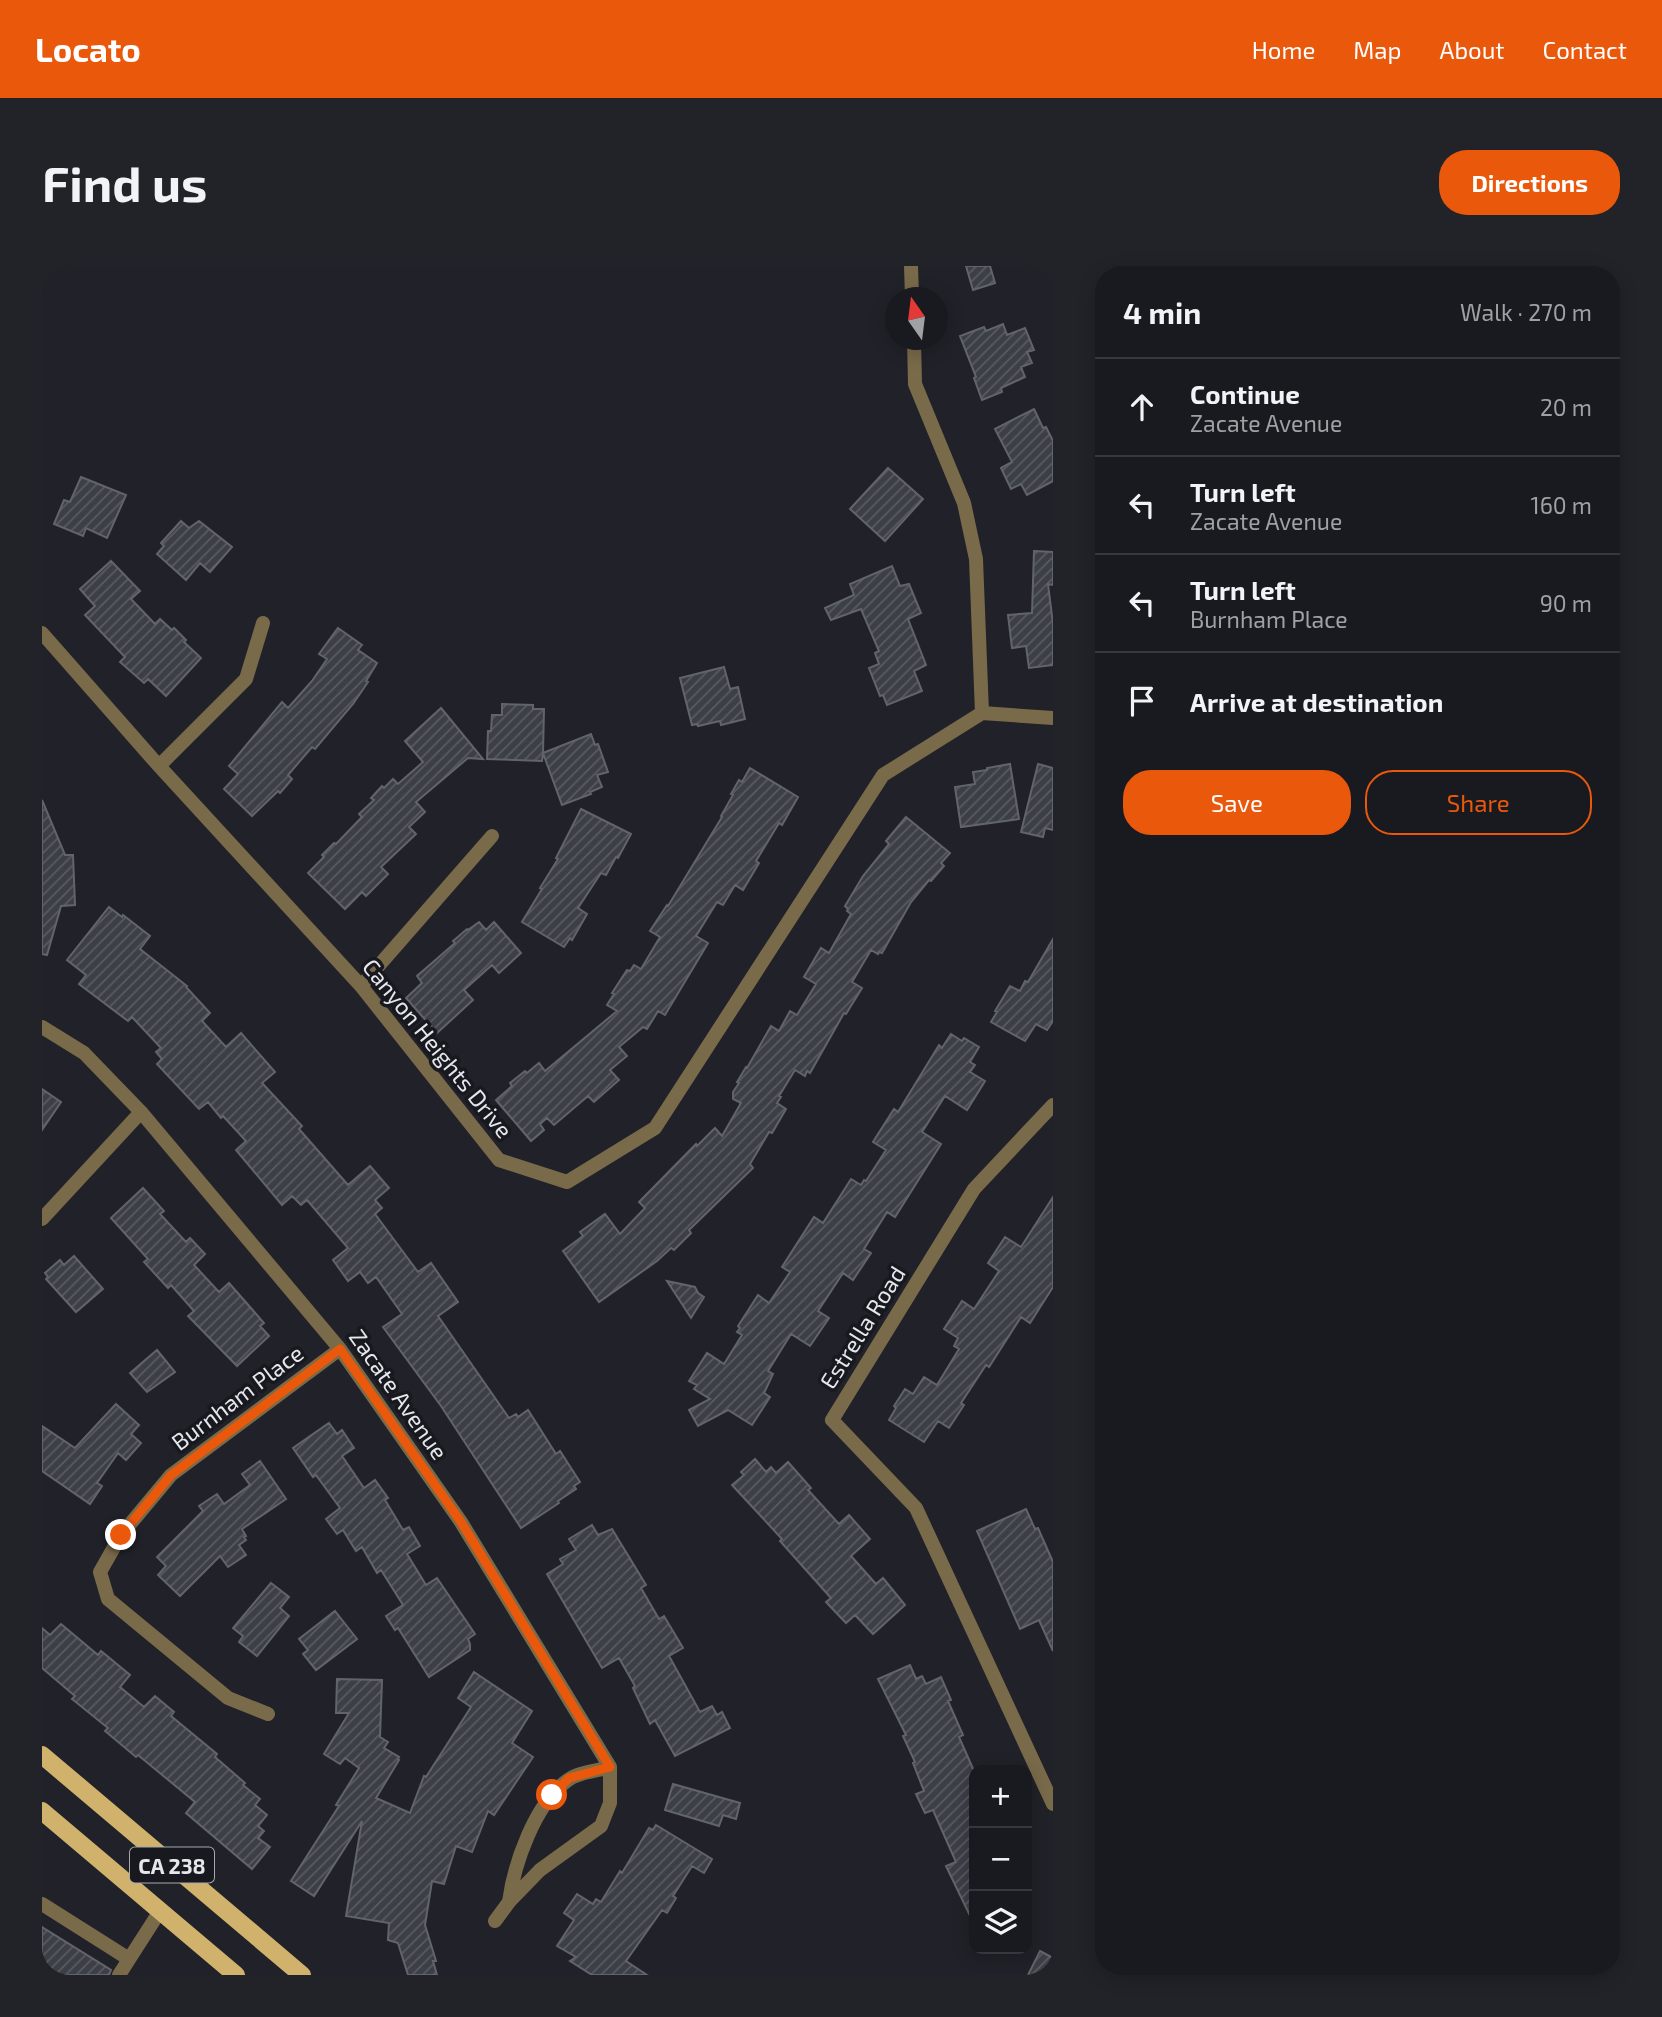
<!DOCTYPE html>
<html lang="en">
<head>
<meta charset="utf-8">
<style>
  body { margin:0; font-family:"Exo 2",sans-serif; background:#222328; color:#f1f3f6 }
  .controls { position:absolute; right:21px; bottom:21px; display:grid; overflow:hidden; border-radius:14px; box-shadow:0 4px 18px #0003 }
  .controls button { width:63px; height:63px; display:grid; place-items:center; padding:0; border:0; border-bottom:2px solid #37383d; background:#191a1f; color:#f1f3f6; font:35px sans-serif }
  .compass { position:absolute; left:843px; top:21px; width:63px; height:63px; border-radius:50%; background:#191a1f; box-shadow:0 4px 18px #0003; rotate:346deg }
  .stop { position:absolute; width:21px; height:21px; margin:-16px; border:5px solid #ea580c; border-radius:50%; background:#fff }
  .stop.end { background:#ea580c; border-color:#fff; box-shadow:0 2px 7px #0008 }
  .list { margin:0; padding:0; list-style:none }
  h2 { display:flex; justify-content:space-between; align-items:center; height:91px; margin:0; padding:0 28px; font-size:30px }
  h2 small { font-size:23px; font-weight:400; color:#9fa1a4 }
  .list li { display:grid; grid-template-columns:46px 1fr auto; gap:21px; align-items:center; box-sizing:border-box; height:98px; padding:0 28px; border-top:2px solid #37383d }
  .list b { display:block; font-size:26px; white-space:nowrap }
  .list p { margin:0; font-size:23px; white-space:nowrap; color:#9fa1a4 }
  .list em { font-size:23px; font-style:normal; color:#9fa1a4 }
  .actions { display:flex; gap:14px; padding:21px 28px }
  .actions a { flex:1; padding:16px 0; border:2px solid #ea580c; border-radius:28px; text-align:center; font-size:24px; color:#ea580c }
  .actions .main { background:#ea580c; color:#fff }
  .icon { flex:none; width:38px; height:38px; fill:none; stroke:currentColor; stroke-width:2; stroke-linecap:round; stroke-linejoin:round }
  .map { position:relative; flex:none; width:1011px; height:1709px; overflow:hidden; border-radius:28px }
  header { display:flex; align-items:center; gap:42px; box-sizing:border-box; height:98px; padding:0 35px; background:#ea580c; color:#fff }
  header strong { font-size:33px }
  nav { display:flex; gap:38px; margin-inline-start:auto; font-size:24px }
  .intro { display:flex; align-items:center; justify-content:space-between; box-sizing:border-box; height:168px; padding:0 42px }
  h1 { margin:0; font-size:49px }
  .button { padding:18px 32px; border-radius:28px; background:#ea580c; color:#fff; font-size:24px; font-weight:700 }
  main { display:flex; gap:42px; padding:0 42px }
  aside { flex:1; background:#191a1f; border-radius:28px; box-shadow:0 4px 18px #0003 }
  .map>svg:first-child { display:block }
</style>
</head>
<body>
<header>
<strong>Locato</strong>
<nav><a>Home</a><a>Map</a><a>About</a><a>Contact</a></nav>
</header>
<div class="intro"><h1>Find us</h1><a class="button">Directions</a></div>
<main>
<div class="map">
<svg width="1011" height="1709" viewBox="0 0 1011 1709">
  <defs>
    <pattern id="building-hatch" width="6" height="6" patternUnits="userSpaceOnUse" patternTransform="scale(1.75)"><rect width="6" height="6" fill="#3d3f47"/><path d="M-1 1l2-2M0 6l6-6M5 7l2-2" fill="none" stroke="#595b62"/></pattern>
  </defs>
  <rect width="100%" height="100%" fill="#212229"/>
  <!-- building -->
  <path fill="url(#building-hatch)" stroke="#62646c" stroke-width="2" d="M 924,0 L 948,0 L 953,17 L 931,24 Z
    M 961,58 L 965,69 L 983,62 L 992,84 L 985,86 L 990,97 L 979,101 L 983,111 L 959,122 L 960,126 L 940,134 L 932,112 L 934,111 L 918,70 L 942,61 L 944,65 Z
    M 992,143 L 1001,162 L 1004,161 L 1011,175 L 1011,215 L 985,229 L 979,218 L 969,223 L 959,202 L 970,196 L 953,163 Z
    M 846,202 L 881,233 L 843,275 L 808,243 Z
    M 39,211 L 84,229 L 65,272 L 44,262 L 41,270 L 12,258 L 22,234 L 28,236 Z
    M 139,255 L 147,262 L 157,255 L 190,281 L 168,306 L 158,297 L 144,314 L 115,288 L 122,280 L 119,277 Z
    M 992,285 L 1011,286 L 1011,319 L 1006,318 L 1011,358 L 1011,399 L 987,402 L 984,380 L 970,382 L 966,349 L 990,347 Z
    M 69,295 L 98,325 L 89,333 L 113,358 L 118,353 L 130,364 L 132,362 L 144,374 L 142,376 L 159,392 L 124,430 L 106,413 L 102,417 L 78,396 L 83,391 L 43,349 L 53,340 L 38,323 Z
    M 850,300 L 858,320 L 867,318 L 879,347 L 866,353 L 884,399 L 872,405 L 880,425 L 845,439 L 841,429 L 838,430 L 827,402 L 837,398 L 833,387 L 837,385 L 819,343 L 789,354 L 783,342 L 812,329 L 808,318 Z
    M 296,362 L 320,379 L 316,384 L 335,397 L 324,415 L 326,416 L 311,438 L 273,483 L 270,481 L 246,509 L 250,513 L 238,527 L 236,525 L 210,550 L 182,523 L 196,508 L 187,500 L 240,436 L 246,442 L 270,415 L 285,393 L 277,388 Z
    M 682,401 L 688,423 L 696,421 L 703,453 L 679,459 L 678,455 L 656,460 L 655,458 L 650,459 L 638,412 Z
    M 460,438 L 491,439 L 491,443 L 502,443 L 501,487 L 549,468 L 553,479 L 556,478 L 566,506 L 555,509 L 560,521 L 548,526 L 549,528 L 520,539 L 501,487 L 500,495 L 445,493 L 446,465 L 449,465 L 450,449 L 460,449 Z
    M 399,442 L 441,493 L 426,492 L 374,536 L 383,546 L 367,561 L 374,568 L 339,601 L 346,608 L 324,630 L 320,626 L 303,643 L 266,607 L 282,591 L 280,589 L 292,577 L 294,578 L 320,551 L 317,548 L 332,534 L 329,532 L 340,520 L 342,522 L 351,513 L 356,518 L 381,496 L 363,475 Z
    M 968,498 L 977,553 L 919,561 L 913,521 L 933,518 L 931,506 L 945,504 L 945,502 Z
    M 996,498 L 1011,502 L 1011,564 L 1003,562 L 1001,571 L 979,566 Z
    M 708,502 L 756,531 L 740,559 L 737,557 L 714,595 L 717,597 L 701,624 L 693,619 L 681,639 L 675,636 L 654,670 L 666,677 L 623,749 L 616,745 L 605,763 L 601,761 L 577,781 L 585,790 L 568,804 L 577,814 L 552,836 L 546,830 L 512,859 L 505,852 L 498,858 L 502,864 L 489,875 L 454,834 L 470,820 L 468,817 L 483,805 L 485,807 L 497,797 L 503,805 L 575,745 L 565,739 L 572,728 L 570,727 L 585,704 L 588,705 L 592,699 L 599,703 L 618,671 L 608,665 L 625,639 L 626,640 L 680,551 L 679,550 L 691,529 L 689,528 L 697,514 L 700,516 Z
    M 0,534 L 23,589 L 31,589 L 33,639 L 19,640 L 5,689 L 0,688 Z
    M 539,543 L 589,568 L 576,592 L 574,591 L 564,609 L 559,607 L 536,642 L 545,648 L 530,674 L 528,672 L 522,681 L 480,656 L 500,623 L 498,622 L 516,593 L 514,592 Z
    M 864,551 L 908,587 L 899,597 L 902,600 L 889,615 L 887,614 L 869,636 L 840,687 L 837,686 L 836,688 L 829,684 L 810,716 L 820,722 L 804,748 L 802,747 L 768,807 L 765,805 L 763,810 L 753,804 L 737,830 L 739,831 L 735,837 L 744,843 L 730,867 L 727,866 L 708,898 L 711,902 L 647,964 L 649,967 L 632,984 L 629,982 L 615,995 L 557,1036 L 521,985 L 541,970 L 538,966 L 563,948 L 578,968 L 603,942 L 597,936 L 654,878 L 655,880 L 673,862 L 680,870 L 699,837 L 691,833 L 691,826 L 697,817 L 695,816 L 704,801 L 705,802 L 729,760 L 737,765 L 748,745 L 755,749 L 774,718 L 762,711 L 779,682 L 787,687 L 809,648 L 805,645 L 806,643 L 803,640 L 821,610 L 847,578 L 844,575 Z
    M 67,641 L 80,651 L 81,649 L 108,670 L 98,683 L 145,720 L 144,721 L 168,747 L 160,755 L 184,781 L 199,767 L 233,806 L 220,817 L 260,860 L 257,863 L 306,919 L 328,900 L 347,922 L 333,934 L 340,942 L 333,948 L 376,1006 L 389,997 L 416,1036 L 396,1050 L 467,1152 L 474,1148 L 476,1151 L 486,1144 L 514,1188 L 518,1185 L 538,1216 L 532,1220 L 534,1223 L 516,1235 L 517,1237 L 479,1262 L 399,1140 L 341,1061 L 360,1048 L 334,1011 L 326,1017 L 318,1006 L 306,1015 L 291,994 L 306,982 L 265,934 L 259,939 L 250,930 L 240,939 L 194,884 L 204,875 L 181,850 L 179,852 L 166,836 L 157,843 L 115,798 L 120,793 L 114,786 L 119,782 L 90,751 L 86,755 L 37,718 L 44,709 L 25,694 Z
    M 437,656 L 444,664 L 452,656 L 479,687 L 457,707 L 450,699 L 422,724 L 431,734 L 395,767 L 364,732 L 380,717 L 375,710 L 413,677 L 411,675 L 425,663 L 426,664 Z
    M 1011,673 L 1011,755 L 1005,764 L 994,758 L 983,775 L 949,756 L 955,746 L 953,745 L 968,720 L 978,725 L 983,715 L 986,716 Z
    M 909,768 L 920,775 L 922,772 L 937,781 L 928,796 L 933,799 L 928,806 L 943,815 L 925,844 L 903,830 L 880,866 L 899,878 L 853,951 L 845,946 L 822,983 L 829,987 L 811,1014 L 801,1007 L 776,1045 L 787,1052 L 768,1080 L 749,1068 L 726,1105 L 731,1108 L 722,1127 L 728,1131 L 710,1159 L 686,1144 L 656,1160 L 647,1144 L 668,1133 L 652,1123 L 655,1119 L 647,1115 L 665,1087 L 682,1098 L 700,1069 L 695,1066 L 698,1062 L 696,1060 L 716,1029 L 727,1037 L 748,1006 L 740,1001 L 772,951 L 781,957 L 809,913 L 819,919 L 822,914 L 824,915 L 844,884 L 831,876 L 852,843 L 856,846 L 897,779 L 900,782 Z
    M 0,823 L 19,836 L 0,864 Z
    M 101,922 L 122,945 L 118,948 L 144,976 L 148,972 L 163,988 L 152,999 L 177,1026 L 187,1017 L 222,1057 L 218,1060 L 227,1070 L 195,1100 L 146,1050 L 152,1045 L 129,1019 L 126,1022 L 102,996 L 106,993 L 69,952 Z
    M 1011,931 L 1011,1021 L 988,1057 L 979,1051 L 947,1101 L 944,1099 L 919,1137 L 922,1139 L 907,1162 L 896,1155 L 882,1176 L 847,1154 L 854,1142 L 852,1140 L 863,1123 L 871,1128 L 882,1111 L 895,1119 L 917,1083 L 912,1080 L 916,1072 L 902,1063 L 920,1035 L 932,1043 L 957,1005 L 946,997 L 963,971 L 979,981 Z
    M 32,990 L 61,1023 L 34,1046 L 4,1013 L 6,1011 L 3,1007 L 18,994 L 22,999 Z
    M 625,1015 L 653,1021 L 656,1027 L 662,1031 L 649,1052 Z
    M 115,1084 L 133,1106 L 105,1126 L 88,1107 Z
    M 74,1138 L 97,1159 L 89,1168 L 99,1177 L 84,1194 L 76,1187 L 55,1217 L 60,1220 L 48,1238 L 0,1205 L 0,1160 L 33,1182 Z
    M 287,1157 L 295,1168 L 300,1164 L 312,1182 L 300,1190 L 322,1222 L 333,1214 L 346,1232 L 343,1234 L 361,1264 L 367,1261 L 378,1280 L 365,1288 L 384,1319 L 395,1312 L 433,1368 L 426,1373 L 428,1378 L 428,1384 L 387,1411 L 356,1362 L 353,1364 L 344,1350 L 361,1339 L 339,1304 L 335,1307 L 320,1281 L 314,1285 L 301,1264 L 295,1268 L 284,1253 L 298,1242 L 274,1209 L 271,1211 L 251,1182 Z
    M 713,1193 L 724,1206 L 729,1201 L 734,1207 L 746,1196 L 769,1222 L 766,1224 L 797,1258 L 807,1249 L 828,1273 L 809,1290 L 834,1318 L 841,1312 L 863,1339 L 831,1368 L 813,1349 L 804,1357 L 784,1336 L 789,1332 L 738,1275 L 740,1273 L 690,1219 L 702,1209 L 699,1206 Z
    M 218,1195 L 244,1233 L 200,1263 L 204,1270 L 202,1271 L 204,1274 L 197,1279 L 204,1289 L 186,1301 L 178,1290 L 138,1330 L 116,1309 L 124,1300 L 115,1291 L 161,1245 L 157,1240 L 175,1228 L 182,1238 L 208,1219 L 200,1208 Z
    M 984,1243 L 993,1263 L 996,1262 L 1011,1296 L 1011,1385 L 997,1354 L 978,1363 L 935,1265 Z
    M 550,1259 L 556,1269 L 570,1263 L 604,1319 L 599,1322 L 617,1353 L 622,1350 L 641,1382 L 627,1390 L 658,1446 L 670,1440 L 675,1449 L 680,1446 L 688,1462 L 633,1490 L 613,1454 L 608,1458 L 591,1422 L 593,1420 L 577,1392 L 560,1402 L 505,1308 L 521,1298 L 518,1293 L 534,1284 L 527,1273 Z
    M 229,1317 L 247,1331 L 238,1342 L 247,1350 L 215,1390 L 197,1376 L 201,1370 L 191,1362 Z
    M 293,1345 L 315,1373 L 274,1404 L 261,1388 L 266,1384 L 257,1373 Z
    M 19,1358 L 56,1389 L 59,1385 L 88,1409 L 78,1421 L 102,1441 L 113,1430 L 132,1446 L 129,1450 L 175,1488 L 173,1491 L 203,1517 L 201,1519 L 218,1533 L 213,1539 L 225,1549 L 216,1560 L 222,1565 L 216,1572 L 228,1581 L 210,1603 L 144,1547 L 153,1536 L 96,1489 L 94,1491 L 63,1465 L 66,1462 L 30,1433 L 33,1430 L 0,1402 L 0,1362 L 8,1369 Z
    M 868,1399 L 874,1413 L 880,1410 L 884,1418 L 899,1411 L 909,1434 L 906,1435 L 921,1469 L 917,1471 L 932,1505 L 932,1658 L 904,1600 L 914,1596 L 891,1544 L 883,1547 L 874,1528 L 882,1525 L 871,1497 L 873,1496 L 861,1470 L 864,1469 L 836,1413 Z
    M 432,1406 L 490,1445 L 470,1477 L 491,1491 L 452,1549 L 446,1545 L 430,1586 L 414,1580 L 402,1618 L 390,1615 L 383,1659 L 394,1695 L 391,1695 L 395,1709 L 366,1709 L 356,1677 L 346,1674 L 347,1657 L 304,1650 L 320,1555 L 272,1630 L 249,1615 L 297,1540 L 294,1539 L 317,1502 L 303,1492 L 298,1498 L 282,1488 L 307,1447 L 294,1447 L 295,1413 L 340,1414 L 338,1471 L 346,1476 L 342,1482 L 357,1491 L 356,1493 L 357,1494 L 334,1532 L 368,1547 L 382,1510 L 384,1511 L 429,1441 L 416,1432 Z
    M 631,1518 L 698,1537 L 694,1553 L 681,1549 L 677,1560 L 623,1544 Z
    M 614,1559 L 670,1593 L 662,1607 L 650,1600 L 631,1630 L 634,1632 L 625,1647 L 620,1644 L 584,1695 L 605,1709 L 550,1709 L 528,1695 L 534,1691 L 515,1680 L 532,1654 L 522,1647 L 535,1628 L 551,1638 L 554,1633 L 559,1636 L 578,1605 L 580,1607 L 607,1562 L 611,1564 Z
    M 0,1661 L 69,1704 L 67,1709 L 0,1709 Z
    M 998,1685 L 1011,1692 L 1011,1709 L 986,1709 Z"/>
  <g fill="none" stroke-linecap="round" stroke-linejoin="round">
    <!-- minor -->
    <path stroke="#796a4a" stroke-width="14" d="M 869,0 L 870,32
      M 872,74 L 873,118 L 922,237 L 934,293 L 940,447
      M 0,367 L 117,500 L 319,720 L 457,894 L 525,916 L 613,862 L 841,509 L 940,447 L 1011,452
      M 117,500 L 204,413 L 221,357
      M 319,720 L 450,570
      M 0,761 L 42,787 L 99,846 L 298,1083 L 419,1256 L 568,1501 L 568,1537 L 559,1560 L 498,1604 L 467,1636 L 453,1655
      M 1011,839 L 932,923 L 790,1154 L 874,1242 L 1011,1538
      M 0,953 L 99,846
      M 226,1448 L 186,1432 L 66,1333 L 58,1306 L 79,1269 L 129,1209 L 298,1083
      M 467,1636 C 472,1598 493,1537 526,1514 C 536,1506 555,1505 568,1501
      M 0,1638 L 87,1693
      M 77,1709 L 118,1645"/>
    <!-- primary -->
    <path stroke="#d0b26c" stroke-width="18" d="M 0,1489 L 260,1709
      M 0,1545 L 194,1709"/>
  </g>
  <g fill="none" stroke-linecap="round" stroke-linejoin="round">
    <!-- route -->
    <path stroke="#ea580c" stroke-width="9" d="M 79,1269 L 129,1209 L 298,1083 L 419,1256 L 568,1501 L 527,1512 L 510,1529"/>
  </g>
  <g text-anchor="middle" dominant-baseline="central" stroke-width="7" stroke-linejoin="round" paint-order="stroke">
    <!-- shield labels -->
    <rect fill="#17191f" stroke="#a8a9ae" stroke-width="2" x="88" y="1581.5" width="84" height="35" rx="5"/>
    <g font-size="21" font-weight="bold" fill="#e6e7ec">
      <text x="130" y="1599">CA 238</text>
    </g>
    <!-- street labels -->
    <g font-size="23" fill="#e6e7ec" stroke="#17191f">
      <text transform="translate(396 782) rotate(51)">Canyon Heights Drive</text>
      <text transform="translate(820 1061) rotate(-58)">Estrella Road</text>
      <text transform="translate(357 1128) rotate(55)">Zacate Avenue</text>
      <text transform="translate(195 1131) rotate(-37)">Burnham Place</text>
    </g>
  </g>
</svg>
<div class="controls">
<button>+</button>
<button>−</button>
<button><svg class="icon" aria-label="layers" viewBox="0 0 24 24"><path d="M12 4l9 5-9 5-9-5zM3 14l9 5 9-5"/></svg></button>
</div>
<svg class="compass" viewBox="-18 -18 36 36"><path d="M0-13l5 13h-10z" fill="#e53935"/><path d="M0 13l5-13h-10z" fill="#9fa1a4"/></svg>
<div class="stop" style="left:510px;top:1529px"></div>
<div class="stop end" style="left:79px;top:1269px"></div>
</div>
<aside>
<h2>4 min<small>Walk · 270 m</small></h2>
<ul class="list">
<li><svg class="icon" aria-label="ahead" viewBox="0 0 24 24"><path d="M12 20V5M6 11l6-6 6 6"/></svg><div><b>Continue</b><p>Zacate Avenue</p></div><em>20 m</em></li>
<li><svg class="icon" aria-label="left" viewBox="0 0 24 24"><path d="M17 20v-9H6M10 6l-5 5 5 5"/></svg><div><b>Turn left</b><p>Zacate Avenue</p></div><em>160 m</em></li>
<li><svg class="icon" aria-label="left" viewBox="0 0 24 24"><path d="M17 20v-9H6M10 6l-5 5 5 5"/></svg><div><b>Turn left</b><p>Burnham Place</p></div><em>90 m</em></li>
<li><svg class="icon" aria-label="arrive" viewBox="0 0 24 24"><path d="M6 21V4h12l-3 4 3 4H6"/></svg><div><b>Arrive at destination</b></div></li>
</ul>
<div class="actions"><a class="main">Save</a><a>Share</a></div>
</aside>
</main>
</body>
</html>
